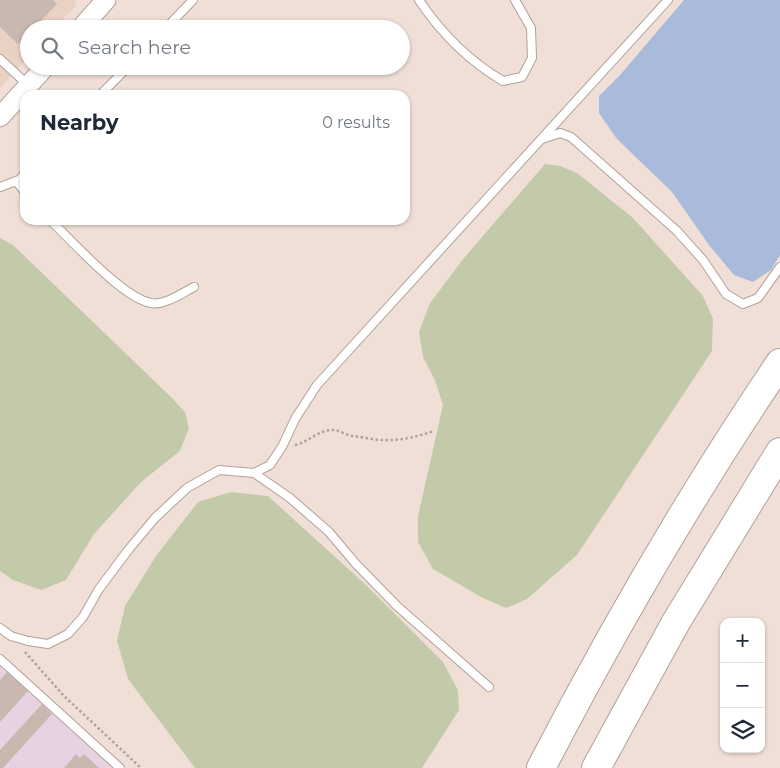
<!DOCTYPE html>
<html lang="en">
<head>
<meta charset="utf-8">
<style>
  body { margin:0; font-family:Montserrat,sans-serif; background:#f2f2f3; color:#1f2937 }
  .controls { position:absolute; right:15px; bottom:15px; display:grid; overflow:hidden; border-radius:10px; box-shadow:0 1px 4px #0004 }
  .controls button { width:45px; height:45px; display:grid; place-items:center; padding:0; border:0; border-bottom:1px solid #e0e1e3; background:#fff; color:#1f2937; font:25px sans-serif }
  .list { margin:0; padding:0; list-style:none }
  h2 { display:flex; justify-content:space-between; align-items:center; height:65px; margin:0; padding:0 20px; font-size:21px }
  h2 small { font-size:16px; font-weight:400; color:#747a83 }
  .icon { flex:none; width:28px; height:28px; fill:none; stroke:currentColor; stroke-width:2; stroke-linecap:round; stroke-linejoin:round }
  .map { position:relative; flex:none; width:780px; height:768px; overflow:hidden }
  .search { position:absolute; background:#fff; box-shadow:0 1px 4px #0004; left:20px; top:20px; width:390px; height:55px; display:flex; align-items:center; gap:12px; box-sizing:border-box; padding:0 18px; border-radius:28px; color:#747a83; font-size:19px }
  .panel { position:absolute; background:#fff; box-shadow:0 1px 4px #0004; left:20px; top:90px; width:390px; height:135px; border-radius:15px }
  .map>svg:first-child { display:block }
</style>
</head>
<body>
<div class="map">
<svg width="780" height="768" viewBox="0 0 780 768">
  <rect width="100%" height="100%" fill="#f0dfd6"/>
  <!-- commercial -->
  <path fill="#e6d2e1" d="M 0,663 L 116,768 L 0,768 Z"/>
  <!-- built -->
  <path fill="#e9d1c4" d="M 0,0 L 75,0 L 76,5 L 54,29 L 29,29 L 29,56 L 0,88 Z"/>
  <!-- green -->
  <path fill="#c3caa9" d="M 545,164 L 560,166 L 577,173 L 633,218 L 703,296 L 713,319 L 712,351 L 577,555 L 527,599 L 506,608 L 481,597 L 433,569 L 418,542 L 418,516 L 443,405 L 435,380 L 423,357 L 419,332 L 430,303 L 464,258 Z
    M 0,238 L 13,245 L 171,397 L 185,412 L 189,428 L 180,451 L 141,482 L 94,534 L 66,580 L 41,590 L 13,580 L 0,571 Z
    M 231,492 L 268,496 L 365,584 L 443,662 L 458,690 L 459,710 L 422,768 L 195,768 L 128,679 L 117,641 L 125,606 L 156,556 L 198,502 Z"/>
  <!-- water -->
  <path fill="#a9bada" d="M 684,0 L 780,0 L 780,255 L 771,270 L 753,282 L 734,275 L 709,245 L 672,192 L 617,139 L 599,113 L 599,96 L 621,74 Z"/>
  <!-- building -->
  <path fill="#c8b8af" d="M 0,0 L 53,0 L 57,4 L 33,29 L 29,29 L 29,33 L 18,44 L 0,27 Z
    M 7,672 L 28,691 L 0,722 L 0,680 Z
    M 42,704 L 52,714 L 3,768 L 0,768 L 0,750 Z
    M 76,754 L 80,758 L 84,754 L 99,768 L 64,768 Z"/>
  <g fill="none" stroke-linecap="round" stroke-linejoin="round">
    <!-- service casing -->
    <g stroke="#b1a198" stroke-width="10">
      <path id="service" d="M 419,0 C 441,33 469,61 503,81 L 522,77 L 532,58 L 531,28 L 515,0
        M 165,29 L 193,0
        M 0,59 L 28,85
        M 100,95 L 129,66
        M 542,139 L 560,133 L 571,137 L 677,231 L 703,260 L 726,294 L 743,304 L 758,298 L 780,267
        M 16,181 L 25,192
        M 0,187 L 19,180 L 25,173
        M 50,220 C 72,241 123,298 151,303 C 164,306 184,292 194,287
        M 254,473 L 270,465 L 283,445 L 295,419 L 317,385 L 668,0
        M 0,628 L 11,636 L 28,641 L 48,644 L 68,634 L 83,617 L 99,589 L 129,549 L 155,518 L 187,488 L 219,470 L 254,473 L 290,498 L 329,532 L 356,564 L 397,606 L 489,687
        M 0,659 L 120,768"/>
    </g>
    <!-- tertiary casing -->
    <g stroke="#b1a198" stroke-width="21">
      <path id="tertiary" d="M 80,29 L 106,0
        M 0,117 L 46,66"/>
    </g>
    <!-- motorway casing -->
    <g stroke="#b1a198" stroke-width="30">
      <path id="motorway" d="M 541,768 C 613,629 692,493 780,363
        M 596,768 L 676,622 L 780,452"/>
    </g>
    <!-- path -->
    <path stroke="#afa29b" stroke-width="2.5" stroke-dasharray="2.5 2.5" stroke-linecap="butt" d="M 295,445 C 307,443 317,431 331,430 C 338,429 345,435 353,436 C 363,437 374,440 384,440 C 401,441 419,436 434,431
      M 25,652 L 64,696 L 141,768"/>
    <!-- service -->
    <use href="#service" stroke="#fff" stroke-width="8"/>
    <!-- tertiary -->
    <use href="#tertiary" stroke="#fff" stroke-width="19"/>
    <!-- motorway -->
    <use href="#motorway" stroke="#fff" stroke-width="28"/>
  </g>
</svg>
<div class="controls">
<button>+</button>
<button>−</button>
<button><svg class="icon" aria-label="layers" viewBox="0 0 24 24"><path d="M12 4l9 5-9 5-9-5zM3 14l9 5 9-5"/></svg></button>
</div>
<div class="search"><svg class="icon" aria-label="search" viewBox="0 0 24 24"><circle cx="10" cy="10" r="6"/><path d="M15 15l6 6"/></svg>Search here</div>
<section class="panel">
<h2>Nearby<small>0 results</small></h2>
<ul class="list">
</ul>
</section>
</div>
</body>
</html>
